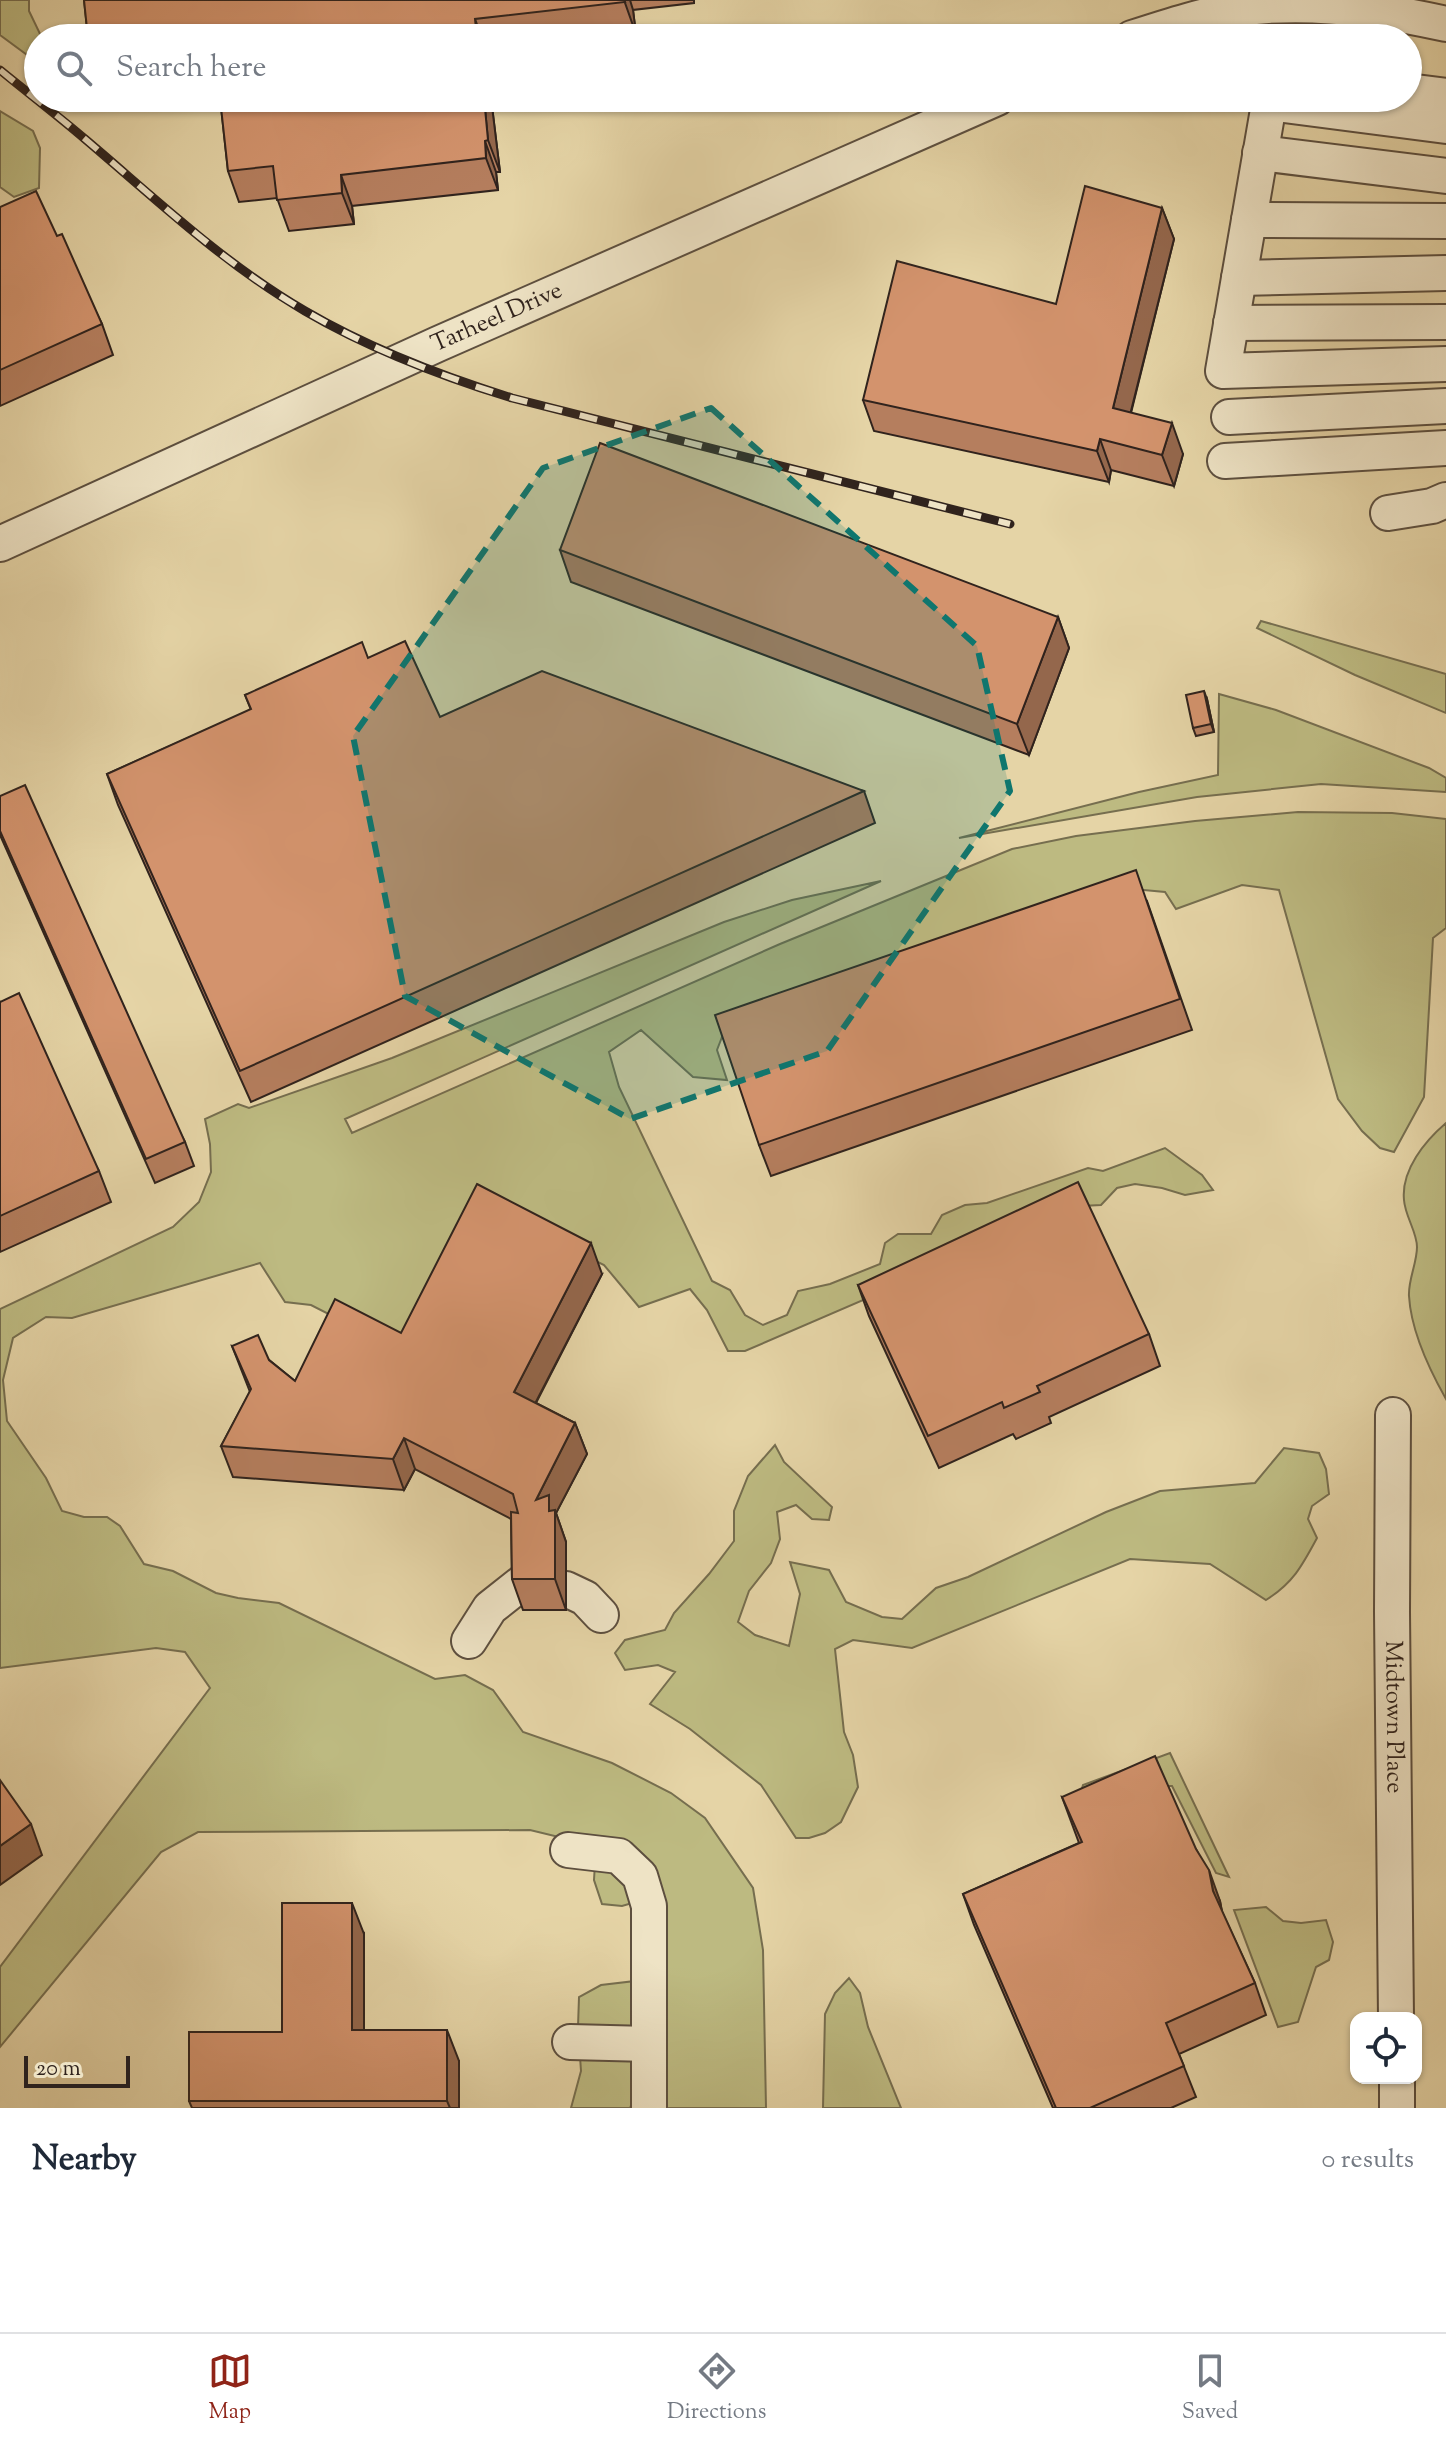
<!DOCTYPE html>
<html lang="en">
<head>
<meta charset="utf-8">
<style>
  body { margin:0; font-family:"Sorts Mill Goudy",serif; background:#f6f6f7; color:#1f2937 }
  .controls { position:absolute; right:24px; bottom:24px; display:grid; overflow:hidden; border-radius:16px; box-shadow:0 2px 6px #0004 }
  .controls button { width:72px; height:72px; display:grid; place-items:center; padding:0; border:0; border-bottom:2px solid #e0e1e3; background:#fff; color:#1f2937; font:40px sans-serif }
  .scale { position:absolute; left:24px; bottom:20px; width:106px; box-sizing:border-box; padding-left:8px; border:4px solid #30231d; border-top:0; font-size:22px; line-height:28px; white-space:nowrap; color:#30231d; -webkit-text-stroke:6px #eee3c5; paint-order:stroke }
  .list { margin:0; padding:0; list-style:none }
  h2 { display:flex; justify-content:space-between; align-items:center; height:104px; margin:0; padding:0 32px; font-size:34px }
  h2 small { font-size:26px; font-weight:400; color:#747a83 }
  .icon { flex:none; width:44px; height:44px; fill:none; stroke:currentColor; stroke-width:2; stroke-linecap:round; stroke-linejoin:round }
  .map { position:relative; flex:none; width:1446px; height:2108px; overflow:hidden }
  .search { position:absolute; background:#fff; box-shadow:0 2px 6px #0004; left:24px; right:24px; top:24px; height:88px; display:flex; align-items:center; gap:20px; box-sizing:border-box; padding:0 28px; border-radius:44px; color:#747a83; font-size:30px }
  .sheet { height:224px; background:#fff }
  nav { display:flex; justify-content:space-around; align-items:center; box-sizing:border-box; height:112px; border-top:2px solid #e0e1e3; background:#fff; font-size:22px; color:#747a83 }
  nav a { display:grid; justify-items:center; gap:4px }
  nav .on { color:#8f2418 }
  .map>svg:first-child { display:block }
</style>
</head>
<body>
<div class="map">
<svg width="1446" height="2108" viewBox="0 0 1446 2108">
  <rect width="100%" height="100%" fill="#e5d4a6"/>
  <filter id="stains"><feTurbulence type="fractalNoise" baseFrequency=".0025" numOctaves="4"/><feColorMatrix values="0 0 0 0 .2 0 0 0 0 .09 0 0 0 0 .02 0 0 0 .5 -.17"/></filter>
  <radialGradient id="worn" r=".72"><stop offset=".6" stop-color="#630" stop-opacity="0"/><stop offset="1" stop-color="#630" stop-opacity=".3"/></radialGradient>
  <!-- green -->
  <path fill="#bdba81" stroke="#766e4f" stroke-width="2" d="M 0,0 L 29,0 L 29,11 L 42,38 L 38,38 L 38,63 L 0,35 Z
    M 0,111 L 33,131 L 40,148 L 39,188 L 14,197 L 0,187 Z
    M 1261,621 L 1446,674 L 1446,713 L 1355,675 L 1257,628 Z
    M 1219,694 L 1276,710 L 1429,768 L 1446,778 L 1446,792 L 1321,784 L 1197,797 L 959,838 L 1139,792 L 1218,775 Z
    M 1298,812 L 1392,813 L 1446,819 L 1446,928 L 1433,938 L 1424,1097 L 1394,1152 L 1380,1148 L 1362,1131 L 1338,1099 L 1279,890 L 1242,885 L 1176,909 L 1165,892 L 1133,889 L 727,1024 L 717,1050 L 727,1080 L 693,1077 L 641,1030 L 609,1052 L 619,1087 L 712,1281 L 730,1290 L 745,1315 L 763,1325 L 787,1315 L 798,1291 L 830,1284 L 880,1264 L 885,1243 L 898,1234 L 931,1234 L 942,1215 L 965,1205 L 987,1203 L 1088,1168 L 1103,1171 L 1165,1148 L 1202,1175 L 1213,1190 L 1185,1195 L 1162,1188 L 1135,1184 L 1117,1188 L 1101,1205 L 1081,1206 L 745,1351 L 728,1351 L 707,1310 L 690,1289 L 639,1307 L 604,1265 L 490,1208 L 405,1353 L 311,1305 L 285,1302 L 260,1263 L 72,1318 L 46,1317 L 13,1338 L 3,1380 L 7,1421 L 46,1478 L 62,1511 L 84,1517 L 107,1517 L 120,1526 L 144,1564 L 173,1571 L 216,1593 L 238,1598 L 279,1603 L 435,1679 L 465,1675 L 493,1690 L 523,1732 L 612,1763 L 671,1793 L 705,1818 L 753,1888 L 763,1950 L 766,2108 L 640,2108 L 632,2103 L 630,2108 L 571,2108 L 581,2071 L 578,2027 L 579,1997 L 601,1985 L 643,1980 L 639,1901 L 622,1906 L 602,1904 L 594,1880 L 596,1846 L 530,1830 L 198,1832 L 161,1852 L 0,2047 L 0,1967 L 210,1688 L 185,1652 L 156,1648 L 0,1668 L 0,1309 L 173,1227 L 199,1202 L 211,1172 L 210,1144 L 205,1119 L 238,1104 L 249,1108 L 392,1058 L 724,922 L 792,900 L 881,881 L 345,1119 L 352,1133 L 780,944 L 1012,849 L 1076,836 L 1195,821 Z
    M 1446,1123 L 1446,1399 C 1429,1369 1411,1330 1409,1296 C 1408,1280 1417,1263 1417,1247 C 1417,1232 1405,1216 1404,1200 C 1401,1170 1425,1141 1446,1123 Z
    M 775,1445 L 784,1462 L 832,1507 L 829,1520 L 812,1519 L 796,1505 L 777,1512 L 780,1539 L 771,1563 L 749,1591 L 738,1622 L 755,1635 L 789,1646 L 800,1594 L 790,1562 L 829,1570 L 846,1602 L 882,1617 L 902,1619 L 936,1588 L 968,1577 L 1106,1512 L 1160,1491 L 1255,1483 L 1284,1448 L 1319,1453 L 1326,1469 L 1329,1494 L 1312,1506 L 1308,1519 L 1317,1538 C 1302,1566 1293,1583 1266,1600 L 1210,1564 L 1130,1559 L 912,1648 L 853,1640 L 835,1649 L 844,1732 L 853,1755 L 858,1787 L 841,1822 L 825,1833 L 809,1838 L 796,1838 L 761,1785 L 690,1729 L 650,1704 L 675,1672 L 658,1665 L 625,1670 L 615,1653 L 625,1640 L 665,1630 L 674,1613 L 709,1574 L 734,1541 L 734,1511 L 748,1476 Z
    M 1170,1753 L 1229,1877 L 1216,1873 L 1172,1786 L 1150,1786 L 1079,1798 L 1083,1785 Z
    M 1266,1907 L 1283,1921 L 1301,1923 L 1326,1920 L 1333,1942 L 1329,1960 L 1316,1967 L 1298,2022 L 1278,2027 L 1234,1910 Z
    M 849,1978 L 860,1993 L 868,2027 L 901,2108 L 823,2108 L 825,2014 L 835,1993 Z"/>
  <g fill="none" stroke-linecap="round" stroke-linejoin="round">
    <!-- minor casing -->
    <g stroke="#5d4f3f" stroke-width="38">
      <g id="minor">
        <path d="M 1132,38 C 1169,26 1206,14 1245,8 C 1312,0 1380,9 1446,24"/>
        <path d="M 1408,91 L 1446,96"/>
        <path d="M 1270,98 L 1223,371 L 1446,364"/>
        <path d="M 1269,103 L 1446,126"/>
        <path d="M 1260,153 L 1446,176"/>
        <path d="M 1249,220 L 1446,221"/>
        <path d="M 1239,278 L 1446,273"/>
        <path d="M 1231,323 L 1446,322"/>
        <path d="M 1229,417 L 1446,406"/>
        <path d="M 1225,461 L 1446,448"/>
        <path d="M 1388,513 L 1432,506 L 1446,500"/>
        <path id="s1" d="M 0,544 L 438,344 L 997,98"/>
        <path id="s2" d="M 1393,1415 L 1392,1612 L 1396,2018"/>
        <path d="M 566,1589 L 585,1598 L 601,1615"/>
        <path d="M 469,1641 L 490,1608 L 523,1582"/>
        <path d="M 568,1850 L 619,1856 L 640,1876 L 649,1906 L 649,2108"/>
        <path d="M 570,2042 L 649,2044"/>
        <path d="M 1397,2078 L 1397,2108"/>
      </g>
    </g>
    <!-- minor -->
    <use href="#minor" stroke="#eee3c5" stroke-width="34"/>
    <!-- rail casing -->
    <g stroke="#30231d" stroke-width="9">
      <path id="rail" d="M 0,70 C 28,93 57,115 85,139 C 156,199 224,264 305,311 C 370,349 441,376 512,398 L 1010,524"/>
    </g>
    <!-- rail -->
    <use href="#rail" stroke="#eee3c5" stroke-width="6" stroke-dasharray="18" stroke-linecap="butt"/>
  </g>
  <!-- wall -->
  <path fill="#b57e5e" stroke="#30231d" stroke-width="2" d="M 84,0 L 694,0 L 694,3 L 633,10 L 636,34 L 597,38 L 88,38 Z
    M 102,98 L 144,98 L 104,102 Z
    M 220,98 L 491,98 L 500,172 L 496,172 L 498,190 L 352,206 L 354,224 L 289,231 L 277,198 L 239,202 L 228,171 Z
    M 0,207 L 57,236 L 102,324 L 113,355 L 0,406 Z
    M 1162,208 L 1174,239 L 1131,413 L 1183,454 L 1174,486 L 1111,470 L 1109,482 L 874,431 L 863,400 L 1056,304 Z
    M 560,550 L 1058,617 L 1069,648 L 1029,755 L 571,582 Z
    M 368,658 L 440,717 L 864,791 L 875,823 L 251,1102 L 118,805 L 107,774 L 251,710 L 245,695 Z
    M 1207,699 L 1214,732 L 1196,736 L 1193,728 Z
    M 0,796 L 185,1142 L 194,1166 L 155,1183 L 0,835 Z
    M 1147,901 L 1192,1030 L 771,1176 L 759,1145 Z
    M 0,1002 L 99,1171 L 111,1202 L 0,1252 Z
    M 602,1274 L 536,1403 L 575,1423 L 587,1454 L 556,1513 L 566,1542 L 566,1610 L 523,1610 L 512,1579 L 511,1519 L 415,1469 L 404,1490 L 233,1477 L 221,1446 L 250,1392 L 232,1346 L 269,1360 L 295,1381 L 401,1333 Z
    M 858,1285 L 1149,1334 L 1160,1366 L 1049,1417 L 1051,1423 L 1016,1439 L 1013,1434 L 939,1468 L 869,1316 Z
    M 1062,1797 L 1196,1849 L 1220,1901 L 1222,1912 L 1255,1983 L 1266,2015 L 1179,2054 L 1196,2097 L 1171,2108 L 1053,2108 L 974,1925 L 963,1894 L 1079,1843 Z
    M 364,1934 L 364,2030 L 459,2061 L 459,2108 L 192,2108 L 189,2101 L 282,2032 Z"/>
  <!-- shaded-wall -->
  <path fill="#94674c" stroke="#30231d" stroke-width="2" d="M 624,0 L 630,0 L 633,10 L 636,34 Z
    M 475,19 L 482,38 L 477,38 Z
    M 484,98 L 491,98 L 500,172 L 488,140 Z
    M 485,141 L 496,172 L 498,190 L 486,158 Z
    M 341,175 L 352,206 L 354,224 L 342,193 Z
    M 1162,208 L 1174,239 L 1124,439 L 1113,408 Z
    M 1172,423 L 1183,454 L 1174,486 L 1162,455 Z
    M 1100,439 L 1111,470 L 1109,482 L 1097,451 Z
    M 1058,617 L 1069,648 L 1029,755 L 1017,724 Z
    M 1204,691 L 1207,699 L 1214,732 L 1211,724 Z
    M 591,1243 L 602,1274 L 525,1423 L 514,1392 Z
    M 575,1423 L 587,1454 L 556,1513 L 566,1542 L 566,1610 L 555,1579 L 536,1500 Z
    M 404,1438 L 415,1469 L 404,1490 L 393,1459 Z
    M 31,1824 L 42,1855 L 0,1885 L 0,1846 Z
    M 1209,1870 L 1220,1901 L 1224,1922 L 1213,1891 Z
    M 352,1903 L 364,1934 L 364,2062 L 352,2030 Z
    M 447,2030 L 459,2061 L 459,2108 L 450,2108 L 447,2101 Z"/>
  <!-- building -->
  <path fill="#d3936d" stroke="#30231d" stroke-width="2" d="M 84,0 L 624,0 L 625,2 L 475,19 L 477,38 L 88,38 Z
    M 220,98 L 484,98 L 488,140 L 485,141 L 486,158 L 341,175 L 342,193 L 277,200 L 273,166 L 228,171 Z
    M 1085,186 L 1162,208 L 1113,408 L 1172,423 L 1162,455 L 1100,439 L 1097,451 L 863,400 L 897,261 L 1056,304 Z
    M 36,191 L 57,236 L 62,234 L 102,324 L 0,370 L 0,207 Z
    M 600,443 L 1058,617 L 1017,724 L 560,550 Z
    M 405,641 L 440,717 L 542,671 L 864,791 L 240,1071 L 107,774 L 251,709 L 245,695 L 362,642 L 368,658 Z
    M 1204,691 L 1211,724 L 1193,728 L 1186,695 Z
    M 25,785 L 185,1142 L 146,1159 L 0,831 L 0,796 Z
    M 1136,870 L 1180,999 L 759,1145 L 715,1015 Z
    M 19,993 L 99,1171 L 0,1216 L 0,1002 Z
    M 1078,1182 L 1149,1334 L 1037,1386 L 1040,1392 L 1004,1408 L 1002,1402 L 928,1436 L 858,1285 Z
    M 477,1184 L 591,1243 L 514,1392 L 575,1423 L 536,1500 L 549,1495 L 549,1511 L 555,1510 L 555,1579 L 512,1579 L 511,1512 L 518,1513 L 513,1494 L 404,1438 L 393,1459 L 221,1446 L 251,1389 L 232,1346 L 258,1335 L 269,1360 L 295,1381 L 335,1299 L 401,1333 Z
    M 1155,1756 L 1196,1849 L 1209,1870 L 1213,1891 L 1255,1983 L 1166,2023 L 1184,2066 L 1090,2108 L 1056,2108 L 963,1894 L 1082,1842 L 1062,1797 Z
    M 0,1780 L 31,1824 L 0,1846 Z
    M 282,1903 L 352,1903 L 352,2030 L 447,2030 L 447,2101 L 189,2101 L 189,2032 L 282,2032 Z"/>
  <!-- marked area -->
  <path fill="#0f766e" fill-opacity="0.2" stroke="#0f766e" stroke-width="6" stroke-dasharray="16 10" stroke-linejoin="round" d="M 711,408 L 977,646 L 1010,791 L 827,1051 L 630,1119 L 405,996 L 353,736 L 543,468 Z"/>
  <g text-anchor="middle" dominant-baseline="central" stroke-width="7" stroke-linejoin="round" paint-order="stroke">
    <!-- street labels -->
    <g font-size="24" fill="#30231d" stroke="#eee3c5">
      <text stroke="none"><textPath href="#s1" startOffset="546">Tarheel Drive</textPath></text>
      <text stroke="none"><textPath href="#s2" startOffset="302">Midtown Place</textPath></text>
    </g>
  </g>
  <rect width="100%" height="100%" filter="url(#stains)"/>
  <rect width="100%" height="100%" fill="url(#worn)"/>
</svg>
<div class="controls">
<button><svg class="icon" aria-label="locate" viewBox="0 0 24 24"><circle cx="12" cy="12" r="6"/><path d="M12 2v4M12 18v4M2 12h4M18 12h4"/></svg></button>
</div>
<div class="scale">20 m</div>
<div class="search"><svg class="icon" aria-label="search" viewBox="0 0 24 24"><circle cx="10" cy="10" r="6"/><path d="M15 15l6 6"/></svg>Search here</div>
</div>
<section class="sheet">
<h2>Nearby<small>0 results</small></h2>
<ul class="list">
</ul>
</section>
<nav>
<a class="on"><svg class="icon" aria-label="map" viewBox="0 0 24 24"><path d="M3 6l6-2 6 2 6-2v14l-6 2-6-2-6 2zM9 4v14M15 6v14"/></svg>Map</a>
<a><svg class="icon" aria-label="directions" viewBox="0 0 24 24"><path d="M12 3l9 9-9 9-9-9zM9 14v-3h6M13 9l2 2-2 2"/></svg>Directions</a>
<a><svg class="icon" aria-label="saved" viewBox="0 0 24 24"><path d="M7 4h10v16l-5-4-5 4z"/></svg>Saved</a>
</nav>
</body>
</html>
